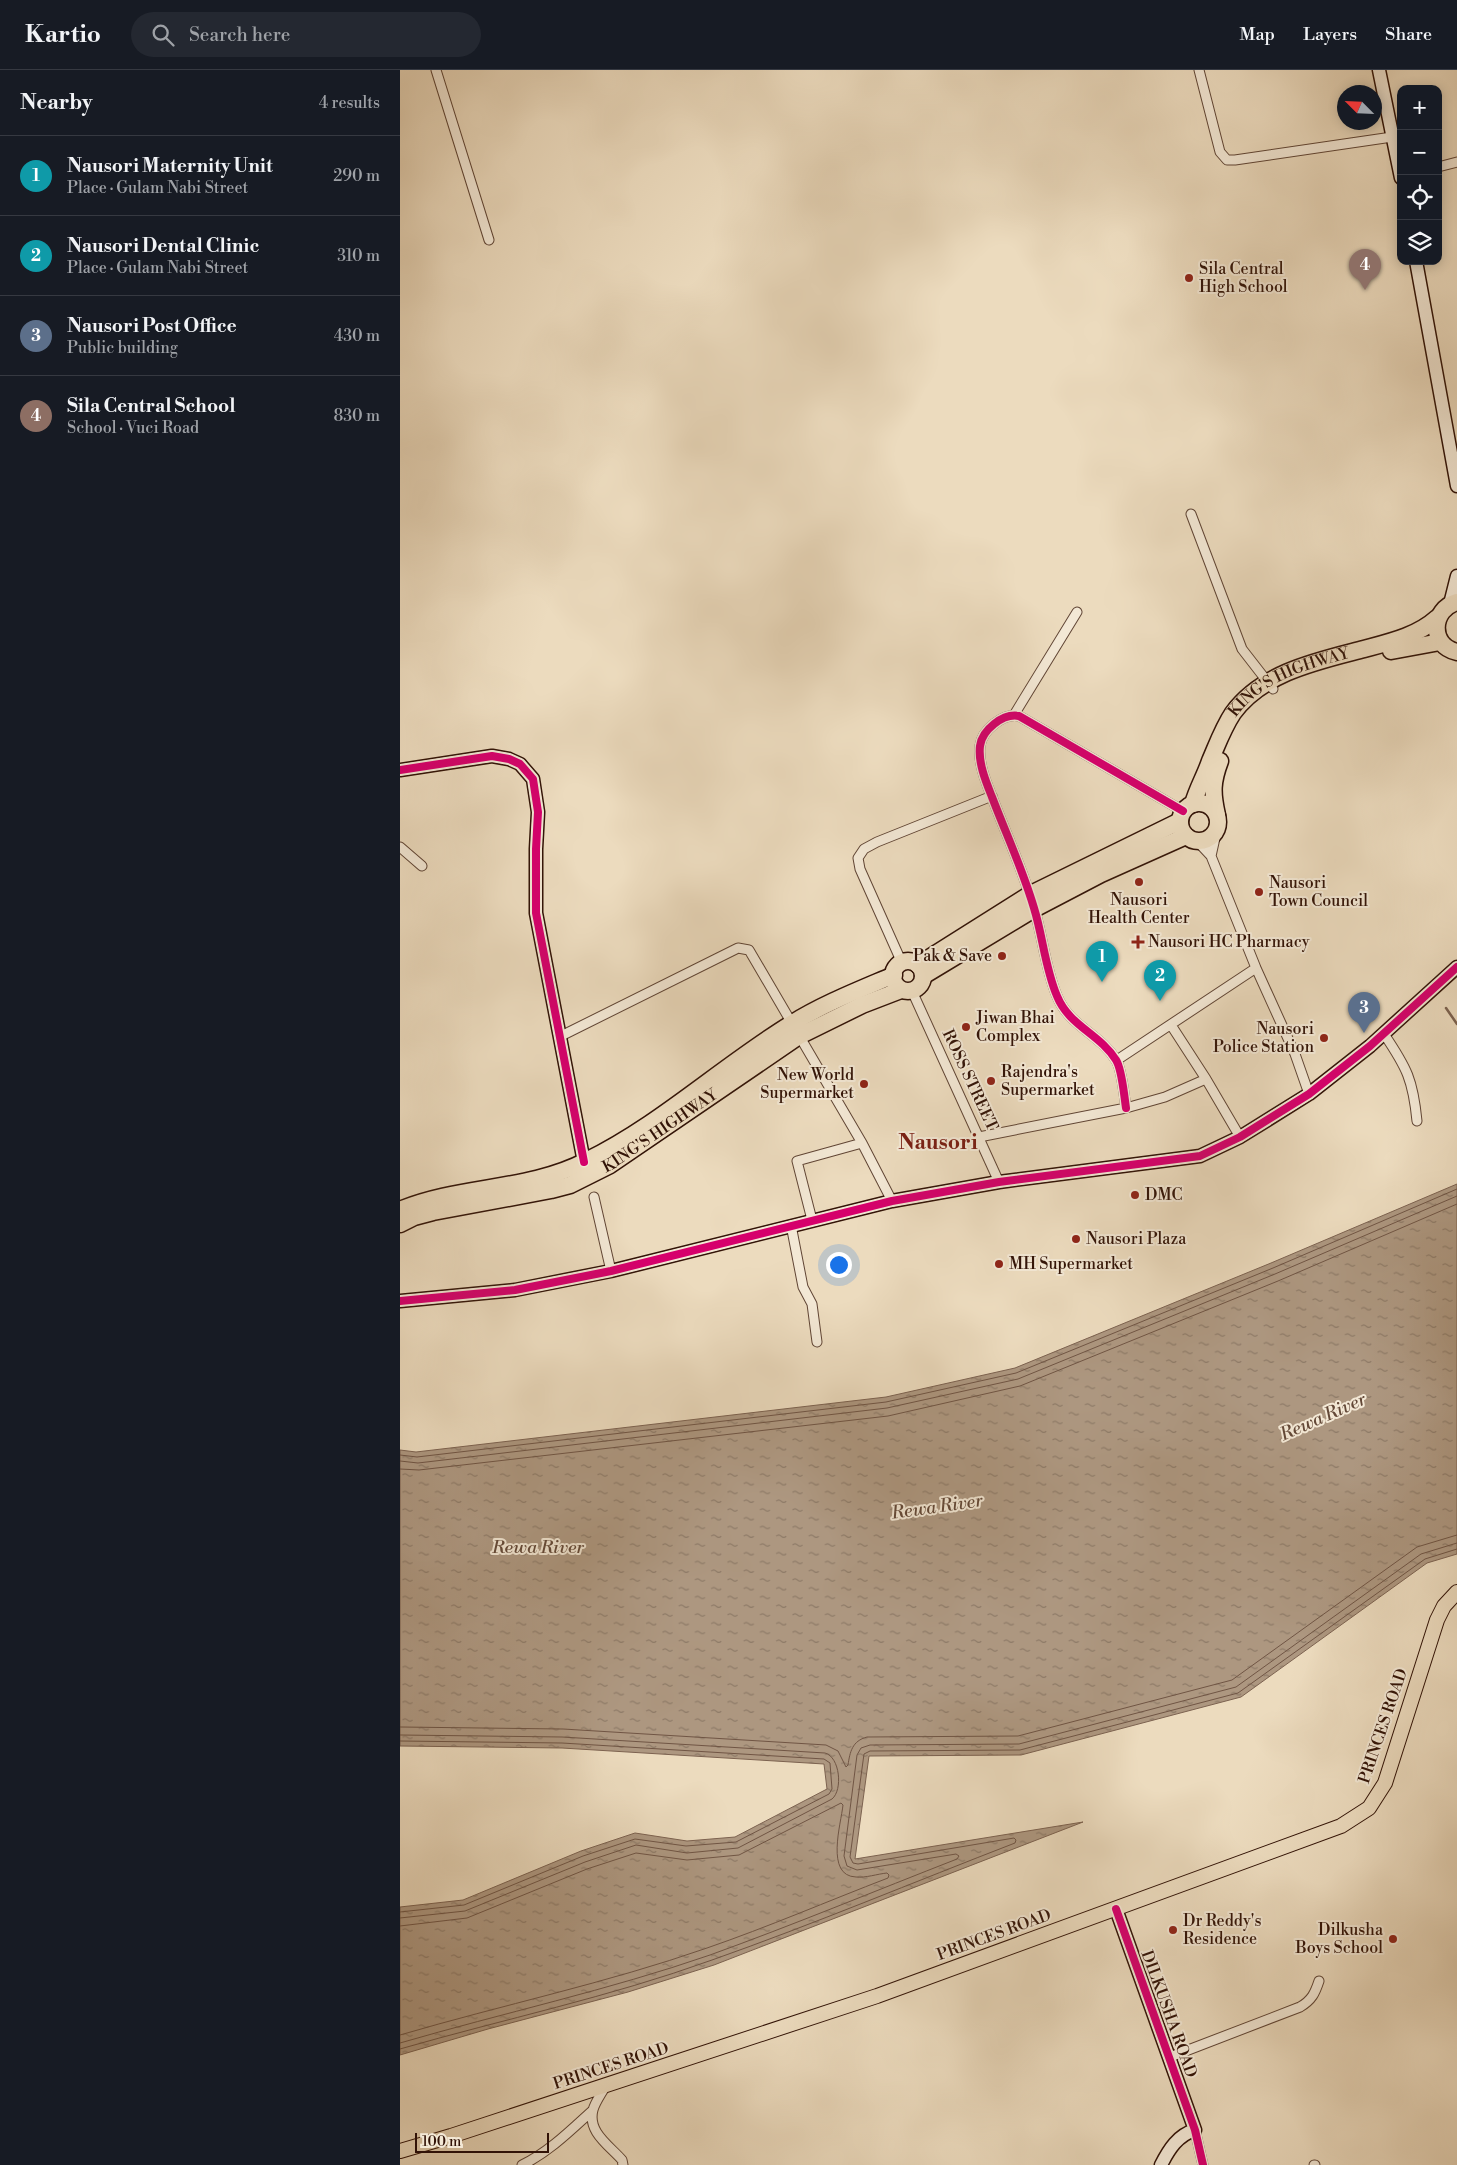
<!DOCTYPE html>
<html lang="en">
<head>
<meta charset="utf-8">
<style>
  body { margin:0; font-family:"Libre Bodoni",serif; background:#242831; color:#f1f3f6 }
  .controls { position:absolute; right:15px; top:15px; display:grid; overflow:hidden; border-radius:10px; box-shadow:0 2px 12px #0003 }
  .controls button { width:45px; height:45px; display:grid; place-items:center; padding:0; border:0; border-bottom:1px solid #363941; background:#171b24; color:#f1f3f6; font:25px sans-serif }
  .compass { position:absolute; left:937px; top:15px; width:45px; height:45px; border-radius:50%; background:#171b24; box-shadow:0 2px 12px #0003; rotate:294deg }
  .scale { position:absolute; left:15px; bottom:12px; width:134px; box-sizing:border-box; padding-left:5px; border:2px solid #321307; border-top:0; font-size:14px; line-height:18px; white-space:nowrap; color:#321307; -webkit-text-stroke:4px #f3e8d5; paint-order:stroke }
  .you { position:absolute; left:438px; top:1194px; width:18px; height:18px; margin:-12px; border:4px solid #fff; border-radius:50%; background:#1a73e8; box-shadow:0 0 0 8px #1a73e833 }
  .badge { display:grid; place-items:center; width:32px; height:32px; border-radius:50%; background:#8c9099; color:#fff; font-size:16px; font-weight:700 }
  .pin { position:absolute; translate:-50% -41px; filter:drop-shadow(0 1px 2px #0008) }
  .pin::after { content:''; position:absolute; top:26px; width:18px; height:15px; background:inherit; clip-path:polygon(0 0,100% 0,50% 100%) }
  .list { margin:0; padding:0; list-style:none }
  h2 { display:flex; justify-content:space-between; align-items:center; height:65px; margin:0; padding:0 20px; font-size:21px }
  h2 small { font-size:16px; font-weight:400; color:#9ea1a6 }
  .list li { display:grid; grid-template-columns:32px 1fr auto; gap:15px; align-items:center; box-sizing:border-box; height:80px; padding:0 20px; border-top:1px solid #363941 }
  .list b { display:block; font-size:19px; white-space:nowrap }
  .list p { margin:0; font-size:16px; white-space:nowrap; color:#9ea1a6 }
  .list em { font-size:16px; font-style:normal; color:#9ea1a6 }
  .icon { flex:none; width:28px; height:28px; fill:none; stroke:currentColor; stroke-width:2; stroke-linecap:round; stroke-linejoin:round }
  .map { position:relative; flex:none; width:1057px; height:2095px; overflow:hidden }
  header { display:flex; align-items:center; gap:30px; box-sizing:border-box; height:70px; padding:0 25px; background:#171b24; border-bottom:1px solid #363941 }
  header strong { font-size:24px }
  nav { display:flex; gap:28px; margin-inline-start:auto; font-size:18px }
  .search { width:350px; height:45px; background:#242831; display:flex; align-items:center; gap:12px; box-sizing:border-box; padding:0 18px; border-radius:28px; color:#9ea1a6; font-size:19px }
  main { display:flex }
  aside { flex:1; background:#171b24 }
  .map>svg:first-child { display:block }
</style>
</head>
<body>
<header>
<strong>Kartio</strong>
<div class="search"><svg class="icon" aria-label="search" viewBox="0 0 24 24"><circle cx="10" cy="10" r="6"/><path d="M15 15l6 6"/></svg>Search here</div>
<nav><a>Map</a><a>Layers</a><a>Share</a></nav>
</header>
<main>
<aside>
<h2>Nearby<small>4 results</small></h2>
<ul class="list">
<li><span class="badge" style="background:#0f9aa8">1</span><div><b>Nausori Maternity Unit</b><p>Place · Gulam Nabi Street</p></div><em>290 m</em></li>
<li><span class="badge" style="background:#0f9aa8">2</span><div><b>Nausori Dental Clinic</b><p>Place · Gulam Nabi Street</p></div><em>310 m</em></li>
<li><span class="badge" style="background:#5c6f8a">3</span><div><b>Nausori Post Office</b><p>Public building</p></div><em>430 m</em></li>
<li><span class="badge" style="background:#8d6e63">4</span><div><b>Sila Central School</b><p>School · Vuci Road</p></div><em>830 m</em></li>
</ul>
</aside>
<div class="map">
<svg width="1057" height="2095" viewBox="0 0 1057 2095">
  <defs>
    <pattern id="water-ripples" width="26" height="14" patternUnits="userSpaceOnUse" patternTransform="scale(1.25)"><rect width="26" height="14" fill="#ad9780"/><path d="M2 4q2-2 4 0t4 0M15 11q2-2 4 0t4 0" fill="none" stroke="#8d7a67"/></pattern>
  </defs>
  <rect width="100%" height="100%" fill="#ecdbbe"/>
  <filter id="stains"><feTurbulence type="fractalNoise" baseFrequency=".004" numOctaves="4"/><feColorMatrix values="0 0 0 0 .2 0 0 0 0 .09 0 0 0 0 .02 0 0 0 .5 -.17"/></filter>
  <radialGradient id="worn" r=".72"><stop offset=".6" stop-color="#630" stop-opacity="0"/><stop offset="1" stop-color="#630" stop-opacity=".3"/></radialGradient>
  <!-- water -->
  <path fill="url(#water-ripples)" stroke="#7c6250" d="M 1057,1114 L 1057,1484 L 1027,1493 L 841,1627 L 621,1685 L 469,1686 L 455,1789 L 683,1752 L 314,1895 L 228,1922 L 88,1959 L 0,1985 L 0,1837 L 63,1830 L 181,1781 L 235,1763 L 287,1771 L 335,1767 L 427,1719 L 424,1694 L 162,1678 L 0,1676 L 0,1380 L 16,1382 L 486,1327 L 615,1298 L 871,1193 Z"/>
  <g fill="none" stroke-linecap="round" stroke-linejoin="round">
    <!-- shore -->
    <path stroke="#705544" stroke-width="1" d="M 0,1385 L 17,1387 L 486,1332 L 616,1303 L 873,1198 L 1057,1119
      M 0,1391 L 18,1393 L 487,1338 L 618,1309 L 875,1204 L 1057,1126
      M 0,1399 L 19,1400 L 488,1346 L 620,1316 L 878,1211 L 1057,1134
      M 0,1657 L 163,1659 L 426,1675 L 438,1681 L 446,1697 L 448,1695 C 450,1682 452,1671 467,1667 L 618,1666 L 832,1610 L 1017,1477 L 1057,1465
      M 0,1665 L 162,1667 L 425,1683 C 440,1687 443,1720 432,1729 L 338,1778 L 287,1783 L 236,1775 L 185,1792 L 65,1841 L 0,1848
      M 0,1671 L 162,1673 L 424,1689 L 430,1693 L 432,1719 L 429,1724 L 336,1772 L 286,1776 L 235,1769 L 183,1786 L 64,1835 L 0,1842
      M 0,1856 L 67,1848 L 187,1799 L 236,1783 L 287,1790 L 339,1785 L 441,1733 L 443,1735 C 441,1754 425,1806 456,1807 C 466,1808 477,1804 487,1803 L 489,1805 L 488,1808 C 428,1831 368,1857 307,1878 C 207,1913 102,1935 0,1965
      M 0,1973 C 103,1943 209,1920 310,1885 C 393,1855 475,1821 557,1789 L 559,1786 L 556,1784 L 457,1800 L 447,1796 L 444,1786 L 457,1685 L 461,1678 L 470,1675 L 619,1674 L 836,1617 L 1021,1484 L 1057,1473
      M 0,1979 C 104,1949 210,1927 312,1890 C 414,1854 514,1812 615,1773 L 616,1770 L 614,1768 L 458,1794 L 453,1793 L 450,1787 L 464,1684 L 470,1681 L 620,1680 L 838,1623 L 1025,1489 L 1057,1479"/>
    <!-- stream -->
    <path stroke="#7c6250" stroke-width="2.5" d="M 1046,938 L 1057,954"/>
    <!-- street casing -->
    <g stroke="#604535" stroke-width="11">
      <path id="street" d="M 36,0 L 89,170
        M 799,0 L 820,82 L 827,90 L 835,90 L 992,67
        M 1038,97 L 1057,92
        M 791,444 L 842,579 L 873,619
        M 614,645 L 677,542
        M 797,771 L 811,786 L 856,898 L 895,984 L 909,1024
        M 0,777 L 22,796
        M 811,786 L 817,759
        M 502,893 L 460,799 L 458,788 L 464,779 L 477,772 L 592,726
        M 512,921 L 599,1112
        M 771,955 L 806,1009 L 840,1067
        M 984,964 C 1007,998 1013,1010 1017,1051
        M 159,967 L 338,878 L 349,880 L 462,1073 L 492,1131
        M 717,990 L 856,898
        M 726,1038 C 724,1025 722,999 716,990 C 700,964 669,956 657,926 C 645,898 643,867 634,838 C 623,800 606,764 592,727 C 586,712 578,693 580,676 C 582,660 603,643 619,646 L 783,741
        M 579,1067 L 726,1038 L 765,1027 L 806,1009
        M 194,1127 L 211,1201
        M 412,1150 L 397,1091 L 462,1073
        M 391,1155 L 403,1217 L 412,1234 L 417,1272
        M 770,1987 L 900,1937 C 912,1930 915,1923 919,1911
        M 206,2015 C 202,2023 195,2032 193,2040 C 187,2062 210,2076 222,2090 L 223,2095
        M 795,2060 L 803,2095
        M 122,2095 C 149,2082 171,2060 193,2040
        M 914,2095 L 915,2095"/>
    </g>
    <!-- secondary casing -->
    <g stroke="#321307" stroke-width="15">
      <path id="secondary" d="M 979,0 L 1001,108
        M 1016,191 L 1057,416
        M 1050,534 L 1057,506
        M 0,700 L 92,686 L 109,689 L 120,694 L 133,709 L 138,742 L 136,779 L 136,843 L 184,1092
        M 0,1231 L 115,1220 L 211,1201 L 492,1131 L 599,1112 L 800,1086 L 840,1067 L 909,1024 L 970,976 L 1057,897
        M 716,1839 L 795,2060 C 778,2065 769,2079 761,2095"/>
    </g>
    <!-- primary casing -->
    <g stroke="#321307" stroke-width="16">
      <path id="primary" d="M 0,2081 L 51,2066 L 477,1926 L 941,1756 L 969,1738 L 985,1713 L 1037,1550 L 1044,1536 L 1057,1522"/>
    </g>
    <!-- highway casing -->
    <g stroke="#321307" stroke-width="19">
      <g id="highway">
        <path d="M 1057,532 C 1031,539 1029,576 1057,582"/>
        <path d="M 991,581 L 1040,572"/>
        <circle cx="799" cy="752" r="19"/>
        <path id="s1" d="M 793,734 C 797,719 805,706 810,691 C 817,675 823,658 833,643 C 863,602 918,591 964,579 C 990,572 1017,566 1037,548"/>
        <path d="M 817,745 C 812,723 812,712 820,691"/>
        <circle cx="508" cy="906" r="15"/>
        <path d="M 518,895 L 629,825 L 780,751"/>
        <path d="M 523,906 L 634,839 L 701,804 L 786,766"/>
        <path d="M 0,1140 C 60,1115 128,1121 186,1091 C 260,1055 321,997 391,954 C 423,934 459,920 494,905"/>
        <path id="s2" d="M 0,1154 L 14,1147 L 33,1142 L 151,1120 L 170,1115 L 210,1095 L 399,966 L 462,935 L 501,920"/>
      </g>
    </g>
    <!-- street -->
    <use href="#street" stroke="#f3e8d5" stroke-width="9"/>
    <!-- secondary -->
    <use href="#secondary" stroke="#f3e8d5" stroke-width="12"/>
    <!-- primary -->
    <use href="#primary" stroke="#ecdbbe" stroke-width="14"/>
    <!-- highway -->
    <use href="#highway" stroke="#ecdbbe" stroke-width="16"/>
    <!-- cycleway casing -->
    <g stroke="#f3e8d5" stroke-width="11">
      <path id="cycleway" d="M 0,700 L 92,686 L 109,689 L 120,694 L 133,709 L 138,742 L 136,779 L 136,843 L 184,1092
        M 726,1038 C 724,1025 722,999 716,990 C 700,964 669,956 657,926 C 645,898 643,867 634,838 C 623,800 606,764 592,727 C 586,712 578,693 580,676 C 582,660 603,643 619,646 L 783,741
        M 0,1231 L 115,1220 L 211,1201 L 492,1131 L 599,1112 L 800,1086 L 840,1067 L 909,1024 L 970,976 L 1057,897
        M 716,1839 L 795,2060 L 803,2095"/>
    </g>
    <!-- cycleway -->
    <use href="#cycleway" stroke="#d6006c" stroke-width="8"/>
  </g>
  <!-- markers -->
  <g fill="#8f2418" stroke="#f3e8d5" stroke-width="2">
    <circle cx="789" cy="208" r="5"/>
    <circle cx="739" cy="812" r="5"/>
    <circle cx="859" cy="822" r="5"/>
    <path d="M735.5 864.5h5v5h5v5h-5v5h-5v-5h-5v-5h5z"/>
    <circle cx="602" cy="886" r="5"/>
    <circle cx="566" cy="957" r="5"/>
    <circle cx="924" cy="968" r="5"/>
    <circle cx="591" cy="1011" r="5"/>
    <circle cx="464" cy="1014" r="5"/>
    <circle cx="735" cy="1125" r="5"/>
    <circle cx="676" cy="1169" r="5"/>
    <circle cx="599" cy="1194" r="5"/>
    <circle cx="773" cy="1860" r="5"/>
    <circle cx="993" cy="1869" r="5"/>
  </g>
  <g text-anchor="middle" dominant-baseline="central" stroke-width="4" stroke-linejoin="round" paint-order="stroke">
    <!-- poi labels -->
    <g font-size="16" fill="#321307" stroke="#f3e8d5" text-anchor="start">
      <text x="799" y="199">Sila Central<tspan x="799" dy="18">High School</tspan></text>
      <text x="869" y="813">Nausori<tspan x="869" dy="18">Town Council</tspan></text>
      <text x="739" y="830" text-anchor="middle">Nausori<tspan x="739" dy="18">Health Center</tspan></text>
      <text x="748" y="872">Nausori HC Pharmacy</text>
      <text x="592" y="886" text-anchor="end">Pak &amp; Save</text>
      <text x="576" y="948">Jiwan Bhai<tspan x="576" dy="18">Complex</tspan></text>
      <text x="914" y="959" text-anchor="end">Nausori<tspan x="914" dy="18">Police Station</tspan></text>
      <text x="601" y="1002">Rajendra's<tspan x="601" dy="18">Supermarket</tspan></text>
      <text x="454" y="1005" text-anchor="end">New World<tspan x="454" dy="18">Supermarket</tspan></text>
      <text x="745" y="1125">DMC</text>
      <text x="686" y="1169">Nausori Plaza</text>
      <text x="609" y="1194">MH Supermarket</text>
      <text x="783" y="1851">Dr Reddy's<tspan x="783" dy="18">Residence</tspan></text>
      <text x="983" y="1860" text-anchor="end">Dilkusha<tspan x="983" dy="18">Boys School</tspan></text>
    </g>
    <!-- street labels -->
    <g font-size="16" fill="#321307" stroke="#f3e8d5">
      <text stroke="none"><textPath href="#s1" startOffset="165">KING'S HIGHWAY</textPath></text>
      <text transform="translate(570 1010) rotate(65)">ROSS STREET</text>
      <text stroke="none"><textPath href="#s2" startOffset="280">KING'S HIGHWAY</textPath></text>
      <text transform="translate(983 1656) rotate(-71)">PRINCES ROAD</text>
      <text transform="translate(594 1865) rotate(-20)">PRINCES ROAD</text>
      <text transform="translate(769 1944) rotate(70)">DILKUSHA ROAD</text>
      <text transform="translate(211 1996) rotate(-18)">PRINCES ROAD</text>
    </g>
    <!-- water labels -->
    <g font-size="18" font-style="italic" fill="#634837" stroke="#f3e8d5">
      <text transform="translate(923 1347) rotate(-24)">Rewa River</text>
      <text transform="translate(537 1437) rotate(-8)">Rewa River</text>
      <text x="138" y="1477">Rewa River</text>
    </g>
    <!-- district labels -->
    <g font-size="21" font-weight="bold" fill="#7a1f14" stroke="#f3e8d5">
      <text x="538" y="1073">Nausori</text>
    </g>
  </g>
  <rect width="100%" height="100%" filter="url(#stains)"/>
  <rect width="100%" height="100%" fill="url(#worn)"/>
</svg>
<div class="controls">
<button>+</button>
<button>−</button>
<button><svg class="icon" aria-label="locate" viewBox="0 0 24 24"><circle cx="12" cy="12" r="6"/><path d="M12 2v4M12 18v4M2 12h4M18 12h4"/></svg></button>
<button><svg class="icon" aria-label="layers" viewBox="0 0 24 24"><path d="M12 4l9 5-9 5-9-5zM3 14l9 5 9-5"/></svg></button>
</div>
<svg class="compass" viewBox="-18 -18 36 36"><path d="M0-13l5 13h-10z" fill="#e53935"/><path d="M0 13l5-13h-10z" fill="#9ea1a6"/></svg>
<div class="scale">100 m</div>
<div class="you"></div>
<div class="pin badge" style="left:702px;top:912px;background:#0f9aa8">1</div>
<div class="pin badge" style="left:760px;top:931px;background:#0f9aa8">2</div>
<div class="pin badge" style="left:964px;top:963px;background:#5c6f8a">3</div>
<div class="pin badge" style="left:965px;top:220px;background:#8d6e63">4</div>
</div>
</main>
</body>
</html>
